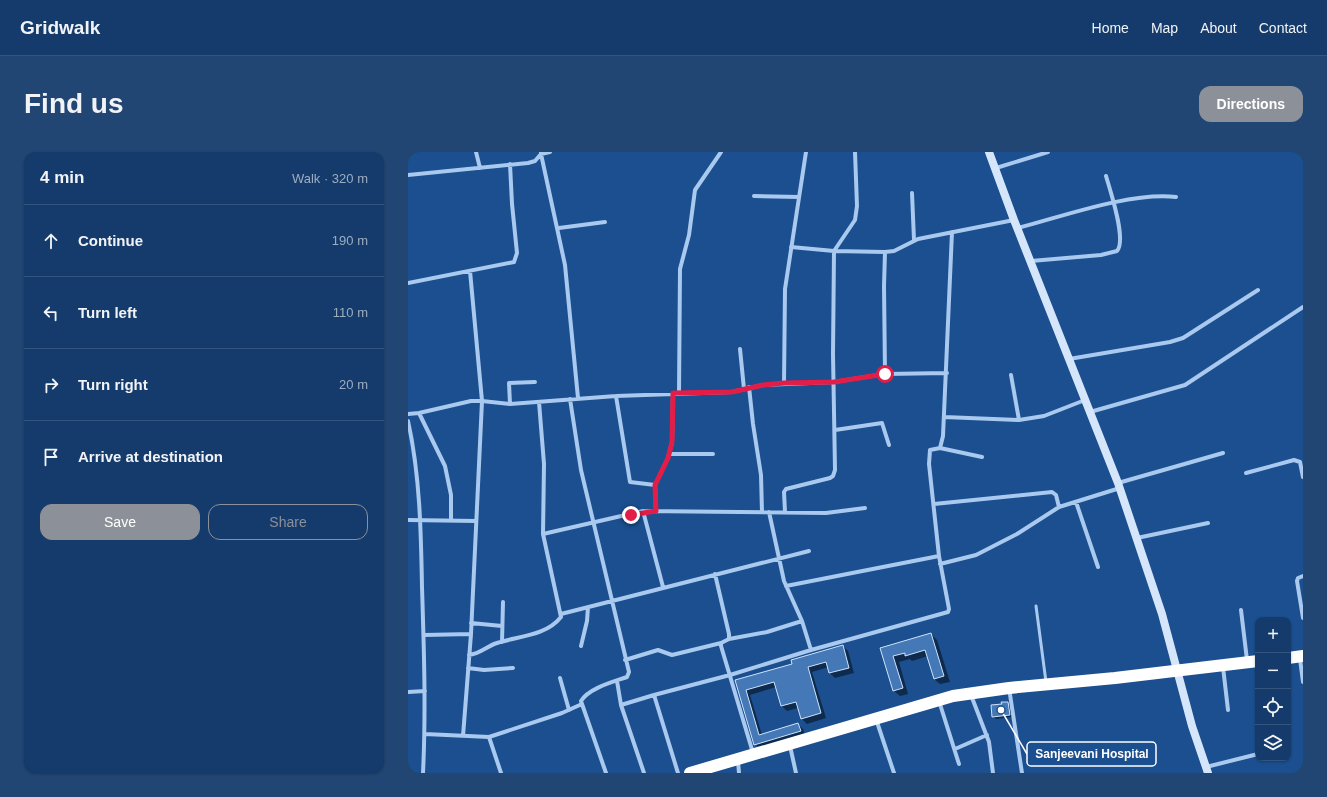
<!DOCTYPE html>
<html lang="en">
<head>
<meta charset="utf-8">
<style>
  body { margin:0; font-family:Arial,sans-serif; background:#214673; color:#f1f3f6 }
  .controls { position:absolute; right:12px; bottom:12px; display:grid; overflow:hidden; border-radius:8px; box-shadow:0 1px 3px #0004 }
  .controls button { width:36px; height:36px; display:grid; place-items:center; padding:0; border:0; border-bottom:1px solid #33557e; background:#143b6b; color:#f1f3f6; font:20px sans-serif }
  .stop { position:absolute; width:12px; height:12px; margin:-9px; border:3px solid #e11d48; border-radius:50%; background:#fff }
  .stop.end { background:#e11d48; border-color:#fff; box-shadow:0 1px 4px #0008 }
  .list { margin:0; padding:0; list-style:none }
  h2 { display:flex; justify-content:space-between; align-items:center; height:52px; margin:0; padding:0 16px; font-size:17px }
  h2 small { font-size:13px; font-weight:400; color:#9dadc1 }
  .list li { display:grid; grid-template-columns:26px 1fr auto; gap:12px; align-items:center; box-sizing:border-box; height:72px; padding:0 16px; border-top:1px solid #33557e }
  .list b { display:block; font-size:15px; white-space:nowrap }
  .list em { font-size:13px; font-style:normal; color:#9dadc1 }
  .actions { display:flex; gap:8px; padding:12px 16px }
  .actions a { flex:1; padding:9px 0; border:1px solid #8c9099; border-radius:12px; text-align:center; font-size:14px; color:#8c9099 }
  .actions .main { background:#8c9099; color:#fff }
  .icon { flex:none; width:22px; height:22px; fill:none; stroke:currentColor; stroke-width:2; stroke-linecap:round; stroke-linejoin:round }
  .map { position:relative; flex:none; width:895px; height:621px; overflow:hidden; border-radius:12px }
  header { display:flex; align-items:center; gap:24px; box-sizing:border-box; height:56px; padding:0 20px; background:#143b6b; border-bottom:1px solid #33557e }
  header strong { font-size:19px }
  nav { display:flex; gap:22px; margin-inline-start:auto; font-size:14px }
  .intro { display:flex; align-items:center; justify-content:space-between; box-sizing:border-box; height:96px; padding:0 24px }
  h1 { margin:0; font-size:28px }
  .button { padding:10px 18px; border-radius:12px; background:#8c9099; color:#fff; font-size:14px; font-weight:700 }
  main { display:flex; gap:24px; padding:0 24px }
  aside { flex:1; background:#143b6b; border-radius:12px; box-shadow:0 1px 3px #0004 }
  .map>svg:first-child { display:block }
</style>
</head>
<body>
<header>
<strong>Gridwalk</strong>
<nav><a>Home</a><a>Map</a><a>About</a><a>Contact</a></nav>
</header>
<div class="intro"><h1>Find us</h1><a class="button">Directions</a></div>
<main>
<aside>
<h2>4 min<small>Walk · 320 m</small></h2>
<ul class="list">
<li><svg class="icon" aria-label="ahead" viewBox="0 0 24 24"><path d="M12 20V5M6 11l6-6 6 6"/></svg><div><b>Continue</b></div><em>190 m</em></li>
<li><svg class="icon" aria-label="left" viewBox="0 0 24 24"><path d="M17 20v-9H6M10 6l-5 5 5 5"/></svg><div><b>Turn left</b></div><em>110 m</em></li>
<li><svg class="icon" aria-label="right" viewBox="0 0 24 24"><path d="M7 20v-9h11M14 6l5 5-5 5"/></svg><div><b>Turn right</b></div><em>20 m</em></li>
<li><svg class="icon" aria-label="arrive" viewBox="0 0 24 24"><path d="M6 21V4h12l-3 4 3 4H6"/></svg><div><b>Arrive at destination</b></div></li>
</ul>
<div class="actions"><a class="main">Save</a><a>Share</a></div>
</aside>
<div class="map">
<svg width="895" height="621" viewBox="0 0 895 621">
  <rect width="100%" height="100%" fill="#1b4f8f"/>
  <!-- shadow -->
  <path fill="#0007" d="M 523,482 L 529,488 L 542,530 L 532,532 L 526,527 L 520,504 L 504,509 L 502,507 L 491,510 L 500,542 L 492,544 L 486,539 L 473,497 Z
    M 435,494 L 440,499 L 446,521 L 427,526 L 422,521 L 421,515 L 404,520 L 418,566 L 399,572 L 394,567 L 390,556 L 379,559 L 374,554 L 368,535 L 342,543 L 354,583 L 390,572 L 395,577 L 397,584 L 353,598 L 347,592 L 329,529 L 385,512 Z
    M 599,551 L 602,553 L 604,565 L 588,567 L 585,564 L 584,554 Z"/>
  <!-- building -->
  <path fill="#4478b7" stroke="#cfe3fa" d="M 523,481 L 536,524 L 526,527 L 517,498 L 497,504 L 497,501 L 485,504 L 495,536 L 485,539 L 472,496 Z
    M 435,493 L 441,516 L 421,521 L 418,510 L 400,515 L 413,561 L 393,567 L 388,550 L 373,554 L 366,530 L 338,538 L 351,583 L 390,571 L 393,579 L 346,593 L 327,528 L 384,512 L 383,508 Z
    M 593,550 L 600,550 L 602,563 L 584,565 L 583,553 L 594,552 Z"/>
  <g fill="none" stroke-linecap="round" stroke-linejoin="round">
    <!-- lane -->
    <path stroke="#a9c9ee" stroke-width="3" d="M 628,454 L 638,530"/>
    <!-- street -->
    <path stroke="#a9c9ee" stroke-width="4" d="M 68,0 L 72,16
      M 133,0 L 133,2 L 142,0
      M 133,2 L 157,113 L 170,246
      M 588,16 L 640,0
      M 0,23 L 120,11 L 127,9 L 133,2
      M 504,41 L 506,88
      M 346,44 L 391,45
      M 151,76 L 197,70
      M 610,76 C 656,64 722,40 768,45
      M 426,99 L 447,68 L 449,54 L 447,0
      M 426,99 L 477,100
      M 623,109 L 693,103 L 709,99 C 719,88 702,38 698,24
      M 0,131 L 106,110 L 109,101 L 104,52 L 102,12
      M 332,197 L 336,237
      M 661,207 L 762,190 L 775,186 L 850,138
      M 477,222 L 476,134 L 477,100 L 486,99 L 510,87 L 606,68
      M 603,223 L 611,268
      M 376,231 L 377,137 L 398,0
      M 341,235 L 345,272 L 353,323 L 354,360
      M 271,241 L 272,117 L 281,83 L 287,38 L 313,0
      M 208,244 L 222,330 L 247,333
      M 162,247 L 173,318 L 221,520 L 219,525 C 205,530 181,536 173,549 L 174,552
      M 102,252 L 101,231 L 127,230
      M 682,260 L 777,233 L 895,155
      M 11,261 L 63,249 L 74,249 L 102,252 L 208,244 L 324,240 L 355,233 L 426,230 L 477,222 L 539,221
      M 0,262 L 11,261 L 37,314 L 43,343 L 43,368
      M 536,265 L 611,268 L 636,264 L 677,248
      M 0,269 C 12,323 13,380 14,435 C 16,497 18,559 15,621
      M 427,278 L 474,271 L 481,293
      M 532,296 L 574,305
      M 261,302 L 305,302
      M 838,321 L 886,308 L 892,310 L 895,325
      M 710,331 L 815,301
      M 668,350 L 690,415
      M 526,352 L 644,340 L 648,343 L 651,355
      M 235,359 L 255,435
      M 248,359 L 247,333 L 260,306 L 264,290 L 265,241
      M 361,360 L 376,429 L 394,469 L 403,498
      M 377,360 L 376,340 L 378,337 L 422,326 L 425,324 L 427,318 L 425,202 L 426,99 L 383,95
      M 0,368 L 68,369
      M 135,382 L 235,359 L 418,361 L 457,356
      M 729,386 L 800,371
      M 532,412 L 568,403 L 609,382 L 651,355 L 712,336
      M 307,422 L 321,482 L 321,487 L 313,491 L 313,494 L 345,601
      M 895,424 L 890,426 L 889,429 L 895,466
      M 378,434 L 531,404
      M 833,458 L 839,508
      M 153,462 L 401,399
      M 63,471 L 94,474
      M 16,483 L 63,482
      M 321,487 L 359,480 L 394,469
      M 94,490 L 95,450
      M 173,494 L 179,469 L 180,455
      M 61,503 C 72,502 79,494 89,491 C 111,484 138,484 153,465 L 135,382 L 136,312 L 131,250
      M 892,507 L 895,530
      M 217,508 L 250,498 L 264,503 L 313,491
      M 815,515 L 820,558
      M 60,516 L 76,518 L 105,516
      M 152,526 L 161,558
      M 209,529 L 213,553 L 236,621
      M 601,536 L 614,621
      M 0,540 L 17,539
      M 563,543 L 581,590 L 585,621
      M 531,549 L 551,612
      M 213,553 L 246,543
      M 468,567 L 486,621
      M 17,582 L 81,585 L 93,621
      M 55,584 L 63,482 L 74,249 L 62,119
      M 81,585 L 154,561 L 174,552 L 198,621
      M 382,594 L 388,621
      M 547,597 L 579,583
      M 330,609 L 331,621
      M 798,615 L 850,602
      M 270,621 L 246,543 L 322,523 L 403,498 L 540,460 L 541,457 L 531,404 L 521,312 L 522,298 L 532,296 L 535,284 L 544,80"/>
    <!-- secondary -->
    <path stroke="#d6e6fa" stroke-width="8" d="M 581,0 L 606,68 L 710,331 L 754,462 L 784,574 L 800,621"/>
    <!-- highway -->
    <path stroke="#fff" stroke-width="12" d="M 880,506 L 895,504
      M 282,621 L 545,544 L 601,536 L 707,526 L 850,509"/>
  </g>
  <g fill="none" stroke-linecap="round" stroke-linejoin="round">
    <!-- route -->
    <path stroke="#e11d48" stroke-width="5" d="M 223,363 L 248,359 L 247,333 L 260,306 L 264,290 L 265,241 L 324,240 L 355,233 L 376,231 L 426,230 L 477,222"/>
  </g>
  <!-- callouts -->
  <path fill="none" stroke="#fff" stroke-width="1.5" d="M593 558L619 602"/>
  <circle fill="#fff" stroke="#1b4f8f" stroke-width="1.5" cx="593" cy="558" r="4"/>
  <rect fill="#1b4f8f" stroke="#fff" stroke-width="1.5" x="619" y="590" width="129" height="24" rx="4"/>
  <g font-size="12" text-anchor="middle" font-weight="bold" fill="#fff">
    <text x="684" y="606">Sanjeevani Hospital</text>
  </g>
</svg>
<div class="controls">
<button>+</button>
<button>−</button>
<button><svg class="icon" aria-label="locate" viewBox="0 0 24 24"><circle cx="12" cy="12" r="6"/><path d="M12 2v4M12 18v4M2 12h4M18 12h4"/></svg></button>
<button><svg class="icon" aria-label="layers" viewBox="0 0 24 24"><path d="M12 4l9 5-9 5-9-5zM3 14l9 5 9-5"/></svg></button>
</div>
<div class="stop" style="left:477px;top:222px"></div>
<div class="stop end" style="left:223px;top:363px"></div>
</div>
</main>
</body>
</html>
